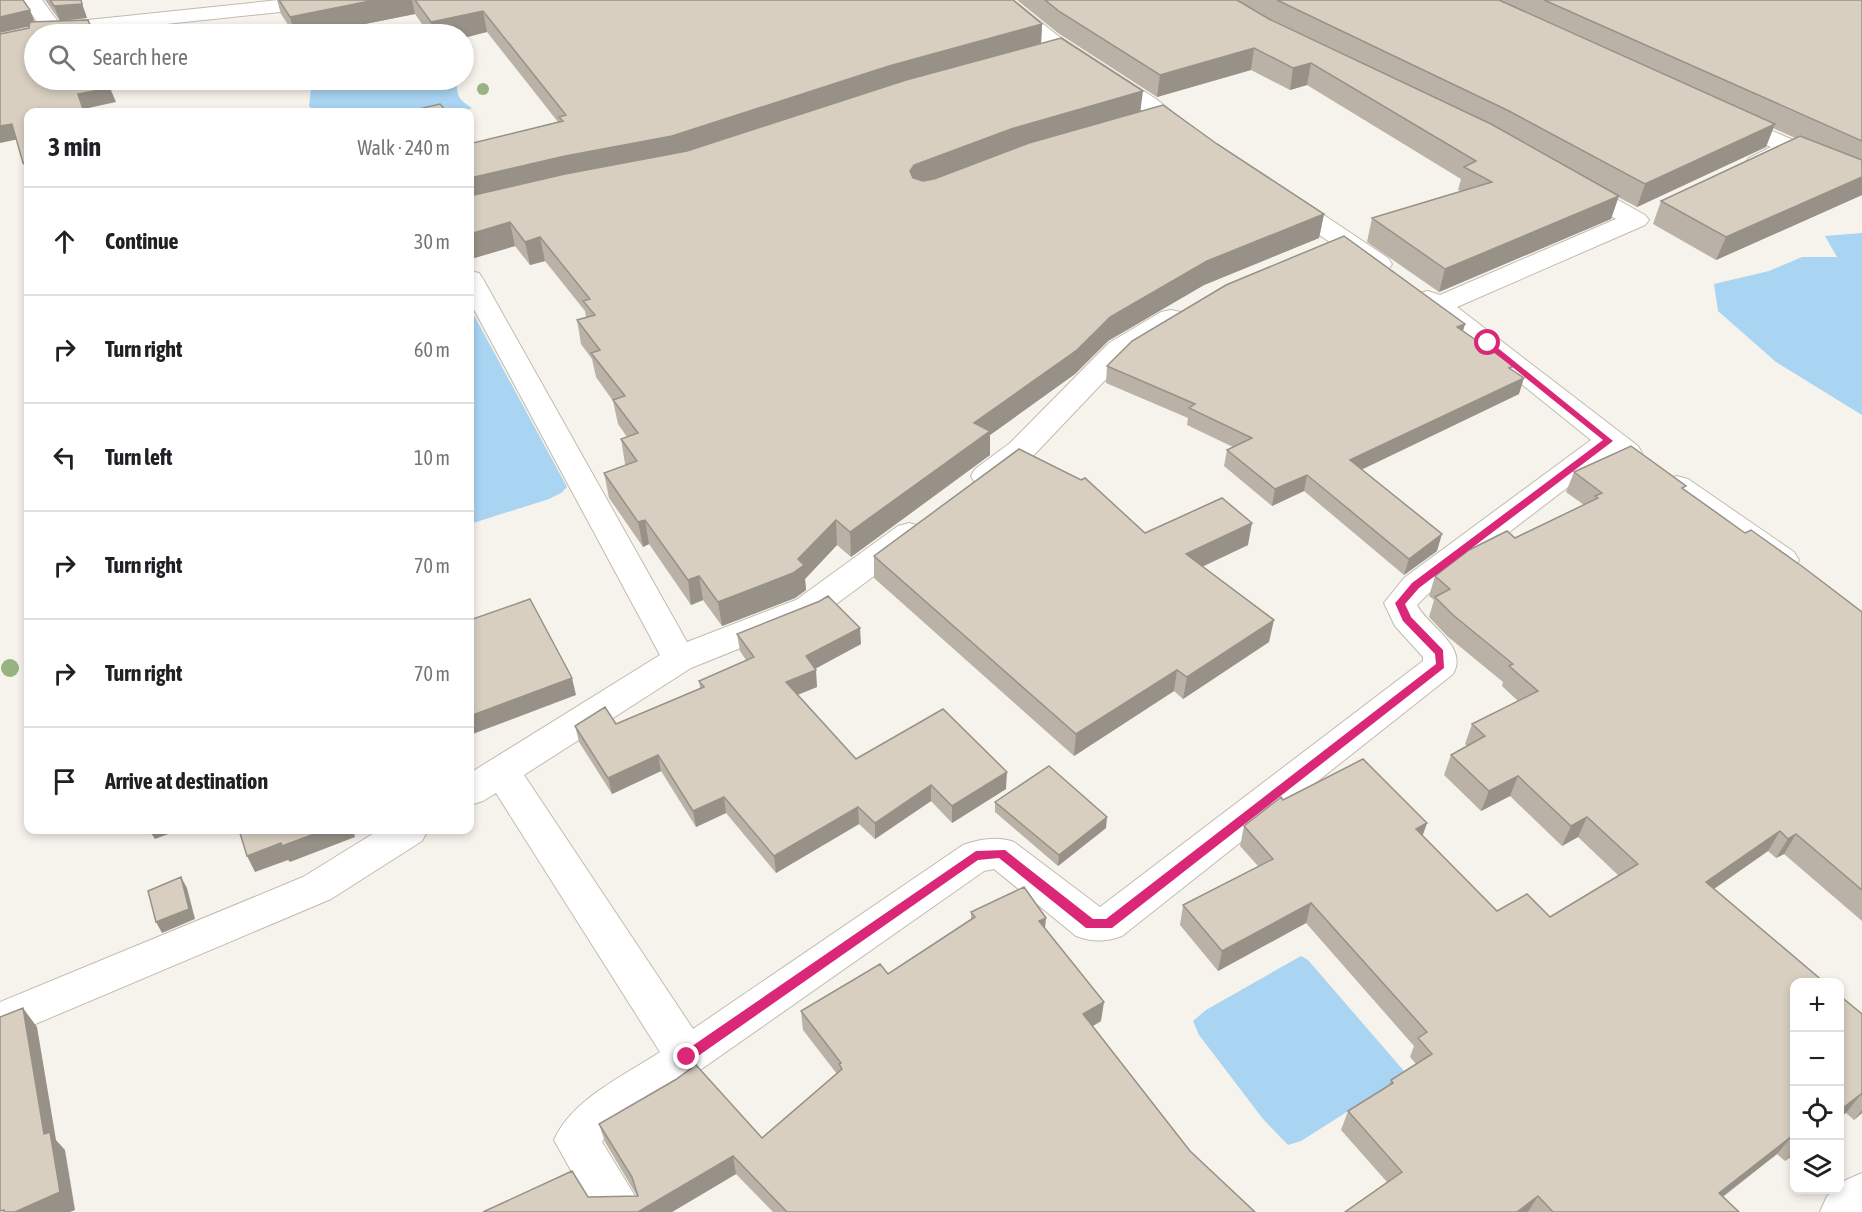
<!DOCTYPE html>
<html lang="en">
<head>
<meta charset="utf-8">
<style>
  body { margin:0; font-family:"Asap Condensed",sans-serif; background:#f2f2f2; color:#202124 }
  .controls { position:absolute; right:18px; bottom:18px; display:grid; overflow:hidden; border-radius:12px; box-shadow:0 3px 9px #0003 }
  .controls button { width:54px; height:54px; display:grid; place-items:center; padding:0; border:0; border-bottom:2px solid #e0e0e0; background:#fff; color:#202124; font:30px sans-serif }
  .stop { position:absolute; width:18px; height:18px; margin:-14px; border:4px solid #db2777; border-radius:50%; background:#fff }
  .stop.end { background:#db2777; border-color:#fff; box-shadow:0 2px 6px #0008 }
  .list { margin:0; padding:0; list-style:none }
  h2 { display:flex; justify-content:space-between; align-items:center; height:78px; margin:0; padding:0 24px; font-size:26px }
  h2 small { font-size:20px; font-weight:400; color:#757577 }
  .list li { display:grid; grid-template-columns:39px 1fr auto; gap:18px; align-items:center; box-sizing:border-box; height:108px; padding:0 24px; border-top:2px solid #e0e0e0 }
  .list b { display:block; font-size:22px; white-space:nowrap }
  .list em { font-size:20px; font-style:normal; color:#757577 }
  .icon { flex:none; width:33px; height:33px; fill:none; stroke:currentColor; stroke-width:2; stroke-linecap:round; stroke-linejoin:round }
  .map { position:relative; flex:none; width:1862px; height:1212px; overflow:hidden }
  .search { position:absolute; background:#fff; box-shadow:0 3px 9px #0003; left:24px; top:24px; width:450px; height:66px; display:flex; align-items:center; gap:15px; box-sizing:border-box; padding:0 21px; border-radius:33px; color:#757577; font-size:22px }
  .panel { position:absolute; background:#fff; box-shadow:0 3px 9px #0003; left:24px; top:108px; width:450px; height:726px; border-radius:12px }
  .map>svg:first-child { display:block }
</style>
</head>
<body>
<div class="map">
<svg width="1862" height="1212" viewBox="0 0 1862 1212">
  <rect width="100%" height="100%" fill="#f6f3ec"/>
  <!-- water -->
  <path fill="#a9d4f2" d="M 317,80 L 452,80 L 457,82 C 456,96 460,101 472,108 L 461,112 L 315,112 L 309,106 L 311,89 Z
    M 1862,233 L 1862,415 L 1776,362 L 1718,311 L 1714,284 L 1769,271 L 1802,257 L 1837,257 L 1825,236 Z
    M 470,308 L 567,487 L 561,493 L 549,499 L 470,524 Z
    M 1301,956 L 1308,960 L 1404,1071 L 1402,1077 L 1301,1141 L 1288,1145 L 1263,1119 L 1199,1035 L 1193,1021 L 1206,1010 Z"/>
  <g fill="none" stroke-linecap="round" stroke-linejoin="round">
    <!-- minor casing -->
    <g stroke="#c2bbae" stroke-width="2">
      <path id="minor" d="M 22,0 L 42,0 L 59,23 L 279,0 L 348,0 L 345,4 L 338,6 L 71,34 L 34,34 L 34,40 L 0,47 L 0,35 L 40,26 Z
        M 990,0 L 1013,0 L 1057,35 L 1156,99 L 1200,134 L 1196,139 L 1188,141 L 1180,139 L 1140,109 L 1041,45 Z
        M 1728,112 L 1798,142 L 1802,147 L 1798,152 C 1783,160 1766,172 1749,168 L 1745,163 L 1749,158 L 1771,147 L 1720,124 L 1716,119 L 1720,114 Z
        M 1575,179 L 1584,181 L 1645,215 L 1649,220 L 1645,225 L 1457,307 L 1638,446 L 1642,453 L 1638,460 C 1626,463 1619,462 1610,455 L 1428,594 L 1417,605 C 1428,627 1469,646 1453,674 L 1122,936 C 1105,942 1093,942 1076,936 L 994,869 L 984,871 L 606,1136 L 602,1142 L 635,1196 L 642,1212 L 594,1212 L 554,1140 C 572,1099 624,1076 660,1052 L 496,793 L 483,801 L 470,805 L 470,773 L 660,655 L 470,302 L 470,271 L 479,273 L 483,279 L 687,642 L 796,600 L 898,526 L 909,523 L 920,526 L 925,534 L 920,542 L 820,616 L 691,668 L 524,775 L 693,1029 L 963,845 C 980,839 997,836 1014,842 L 1100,907 L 1423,661 L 1423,657 L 1395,626 L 1384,603 L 1404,578 L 1591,440 L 1478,349 L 1419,305 L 1415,299 L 1419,293 L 1428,291 L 1440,295 L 1616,219 L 1566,191 L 1563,186 L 1566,181 Z
        M 1285,193 L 1294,195 L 1388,258 L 1392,264 L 1388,270 L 1379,272 L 1370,270 L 1276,205 L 1273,200 L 1276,195 Z
        M 1171,310 L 1181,312 L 1185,318 L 1181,324 L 1129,355 L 1032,457 L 997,483 L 986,486 L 975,483 L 971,476 L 975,469 L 1010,443 L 1109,343 L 1161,312 Z
        M 1677,476 L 1688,479 L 1794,552 L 1799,560 L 1794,568 L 1783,571 L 1772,568 L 1666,493 L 1662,486 L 1666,479 Z
        M 379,830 L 428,830 L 422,841 L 331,899 L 0,1039 L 0,1002 L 303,877 Z
        M 1862,1173 L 1862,1212 L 1820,1212 L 1827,1196 L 1835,1190 L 1840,1190 L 1840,1185 L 1846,1180 Z"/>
    </g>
    <!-- minor -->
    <use href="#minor" fill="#fff" fill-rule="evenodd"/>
  </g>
  <!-- trees -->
  <g fill="#97b381">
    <circle cx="483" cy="89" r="6"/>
    <circle cx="10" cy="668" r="9"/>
  </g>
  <!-- wall -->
  <path fill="#bab2a6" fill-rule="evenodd" d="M 45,0 L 81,0 L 87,18 L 60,21 Z
    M 277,0 L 1013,0 L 1042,24 L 1041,43 L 1141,111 L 1217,144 L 1324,214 L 1319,238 L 1204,285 L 1108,341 L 1075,374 L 990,435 L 990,455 L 851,557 L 837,545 L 805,579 L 806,590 L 795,598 L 722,626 L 703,600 L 691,605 L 649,544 L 643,547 L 609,498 L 604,473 L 626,465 L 625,464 L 621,439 L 627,437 L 618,424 L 613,401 L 596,377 L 592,359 L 581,344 L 577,320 L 586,317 L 585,311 L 545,261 L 530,265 L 515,246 L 471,259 L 470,257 L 470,139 L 473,143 L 558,122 L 487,32 L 464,34 L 429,34 L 415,14 L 315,34 L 294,34 L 281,14 Z
    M 1017,0 L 1862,0 L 1862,195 L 1716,260 L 1653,224 L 1661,201 L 1795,138 L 1773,128 L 1766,147 L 1637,207 L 1618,197 L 1611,219 L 1439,292 L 1367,242 L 1372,218 L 1461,191 L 1458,190 L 1461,179 L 1307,85 L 1290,90 L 1251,70 L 1157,97 L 1058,33 ZM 1242,3 L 1278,24 L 1269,19 Z
    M 1465,324 L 1463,331 L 1513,370 L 1519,394 L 1361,470 L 1437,551 L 1404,575 L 1304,491 L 1272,506 L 1224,466 L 1227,450 L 1233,447 L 1187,425 L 1188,418 L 1106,383 L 1107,366 Z
    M 1574,472 L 1684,489 L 1745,533 L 1862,612 L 1862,921 L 1784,854 L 1776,858 L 1768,851 L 1714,889 L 1794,982 L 1794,1154 L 1785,1161 L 1777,1154 L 1723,1197 L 1739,1212 L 1345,1212 L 1387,1182 L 1341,1130 L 1348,1111 L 1388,1086 L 1391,1080 L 1416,1064 L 1410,1057 L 1414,1046 L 1306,923 L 1218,971 L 1180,925 L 1183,905 L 1258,866 L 1240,846 L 1244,826 L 1283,800 L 1427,823 L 1422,836 L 1497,911 L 1550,917 L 1619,876 L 1578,837 L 1562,846 L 1510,796 L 1481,811 L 1444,775 L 1451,755 L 1467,746 L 1465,744 L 1472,724 L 1518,701 L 1502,686 L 1503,682 L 1447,636 L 1429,617 L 1434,600 L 1429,596 L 1435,576 L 1584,505 L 1566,492 Z
    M 1145,533 L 1248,545 L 1202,567 L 1269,642 L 1183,699 L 1174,691 L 1074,756 L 874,578 L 874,556 Z
    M 737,634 L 861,644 L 815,669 L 817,687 L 797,695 L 856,759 L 1006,789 L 952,823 L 931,801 L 875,839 L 859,824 L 776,873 L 726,813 L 696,827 L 661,771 L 612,794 L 579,742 L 575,726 L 616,724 L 700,688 L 699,681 L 746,660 L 740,651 Z
    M 995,802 L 1106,828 L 1058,866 L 995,812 Z
    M 971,912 L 1045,929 L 1101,1021 L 1093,1026 L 1190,1151 L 1255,1212 L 773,1212 L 736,1174 L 672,1212 L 483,1212 L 588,1197 L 637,1196 L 605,1142 L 599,1124 L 762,1138 L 837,1074 L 803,1030 L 801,1011 L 888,974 L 971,919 Z
    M 1862,1014 L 1862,1113 L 1854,1120 L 1846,1113 Z"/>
  <!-- shaded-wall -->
  <path fill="#979187" d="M 375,0 L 412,0 L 415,14 L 315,34 L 295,34 L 290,17 Z
    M 82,4 L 87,18 L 60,21 L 54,6 Z
    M 30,10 L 36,25 L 0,33 L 0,17 Z
    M 483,11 L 487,32 L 464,38 L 464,34 L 434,34 L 431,22 Z
    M 1042,24 L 1041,46 L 674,159 L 470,202 L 470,178 Z
    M 1254,48 L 1251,70 L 1157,97 L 1160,75 Z
    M 1311,63 L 1307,85 L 1290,90 L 1293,68 Z
    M 110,88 L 116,102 L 84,109 L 85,112 L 84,112 L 78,94 Z
    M 1143,91 L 1140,114 L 914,188 L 910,171 L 914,165 L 1011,129 Z
    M 12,124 L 19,139 L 0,143 L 0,126 Z
    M 1775,124 L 1766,147 L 1637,207 L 1645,184 Z
    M 28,162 L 28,176 L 23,163 Z
    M 1862,177 L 1862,195 L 1716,260 L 1726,237 Z
    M 1619,196 L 1611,219 L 1439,292 L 1445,269 Z
    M 1324,214 L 1319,238 L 1204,285 L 1108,341 L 1075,374 L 990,435 L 990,455 L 851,557 L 850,532 L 974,423 L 1110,317 L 1207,261 Z
    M 510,222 L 515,246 L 471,259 L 470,252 L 470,234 Z
    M 540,237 L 545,261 L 530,265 L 525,242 Z
    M 1465,324 L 1460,340 L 1457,327 Z
    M 1524,378 L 1519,394 L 1346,477 L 1350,460 Z
    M 1307,475 L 1304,491 L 1272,506 L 1275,489 Z
    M 645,520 L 649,544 L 643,547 L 638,522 Z
    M 836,520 L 837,545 L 805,579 L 806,590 L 795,598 L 722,626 L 718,602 L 798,559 Z
    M 1252,523 L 1248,545 L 1182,576 L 1186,554 Z
    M 1442,534 L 1437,551 L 1404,575 L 1409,559 Z
    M 699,576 L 703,600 L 691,605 L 688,580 Z
    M 1274,620 L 1269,642 L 1183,699 L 1187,677 Z
    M 860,628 L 861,644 L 807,673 L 806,656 Z
    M 816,670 L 817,687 L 787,699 L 786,682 Z
    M 1177,670 L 1174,691 L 1074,756 L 1076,734 Z
    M 572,678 L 576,695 L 470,735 L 470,716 Z
    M 658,755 L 661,771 L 612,794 L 608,778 Z
    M 1007,772 L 1006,789 L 952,823 L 952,806 Z
    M 1518,776 L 1510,796 L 1481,811 L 1489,791 Z
    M 931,785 L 931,801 L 875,839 L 875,823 Z
    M 724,797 L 726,813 L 696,827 L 693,811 Z
    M 858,807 L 859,824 L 776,873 L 774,856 Z
    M 1107,817 L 1106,828 L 1058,866 L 1059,855 Z
    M 1587,817 L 1578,837 L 1562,846 L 1571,826 Z
    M 1427,823 L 1420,843 L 1416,829 Z
    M 149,830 L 179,830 L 155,839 Z
    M 325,830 L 353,830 L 355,837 L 290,862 L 288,860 L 255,872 L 247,856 L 281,843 Z
    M 1780,831 L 1768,851 L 1695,902 L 1706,882 Z
    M 1796,834 L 1784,854 L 1776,858 L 1788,839 Z
    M 181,877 L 187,888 L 195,919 L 162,933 L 156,922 Z
    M 1311,903 L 1306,923 L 1218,971 L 1222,951 Z
    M 1046,918 L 1044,938 L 1039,921 Z
    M 1104,1002 L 1101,1021 L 1081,1033 L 1083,1014 Z
    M 23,1008 L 37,1027 L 56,1140 L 65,1150 L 75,1210 L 70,1212 L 15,1212 L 44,1134 Z
    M 1861,1094 L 1846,1113 L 1839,1118 L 1839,1111 Z
    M 1862,1110 L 1862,1113 L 1854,1120 Z
    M 1792,1136 L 1777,1154 L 1705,1210 L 1719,1193 Z
    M 1794,1150 L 1794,1154 L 1785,1161 Z
    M 733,1156 L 736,1174 L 672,1212 L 638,1212 Z
    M 1538,1196 L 1528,1212 L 1517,1212 Z"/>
  <!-- building -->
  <path fill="#d8cfc1" stroke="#979187" stroke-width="1.5" d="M 0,0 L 23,0 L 30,10 L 0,17 Z
    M 50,0 L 81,0 L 82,4 L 54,6 Z
    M 279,0 L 375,0 L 290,17 Z
    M 415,0 L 1013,0 L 1042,24 L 889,66 L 672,136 L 565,156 L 470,178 L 470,139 L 473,143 L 563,121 L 559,117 L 566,115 L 483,11 L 431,22 Z
    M 1045,0 L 1237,0 L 1269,19 L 1491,124 L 1619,196 L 1445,269 L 1372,218 L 1492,182 L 1464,167 L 1476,161 L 1311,63 L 1293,68 L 1254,48 L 1160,75 L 1060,12 Z
    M 1277,0 L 1499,0 L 1775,124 L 1645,184 L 1509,111 Z
    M 1544,0 L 1862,0 L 1862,141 Z
    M 88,20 L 94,34 L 34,34 L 34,80 L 107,80 L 110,88 L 78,94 L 84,112 L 28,112 L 28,162 L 23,163 L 12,124 L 0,126 L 0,34 L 29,28 L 30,22 Z
    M 1061,38 L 1143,91 L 1011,129 L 914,165 L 910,171 L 913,178 L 923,181 L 934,179 L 1029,143 L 1163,105 L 1217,144 L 1324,214 L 1207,261 L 1110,317 L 1077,350 L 974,423 L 990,431 L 850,532 L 836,520 L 798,559 L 804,565 L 793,573 L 718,602 L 699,576 L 688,580 L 645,520 L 638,522 L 604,473 L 637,461 L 621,439 L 638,433 L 613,400 L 625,396 L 591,353 L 600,350 L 577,320 L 595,315 L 583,301 L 590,299 L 540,237 L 525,242 L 510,222 L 470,234 L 470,196 L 565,174 L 687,151 L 906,80 Z
    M 440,104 L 447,112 L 406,112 Z
    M 1800,136 L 1862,160 L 1862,177 L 1726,237 L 1661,201 Z
    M 1344,236 L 1465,324 L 1457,327 L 1514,366 L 1509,368 L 1524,378 L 1350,460 L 1442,534 L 1409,559 L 1307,475 L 1275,489 L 1227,450 L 1252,438 L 1189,408 L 1195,404 L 1107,366 L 1132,341 L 1226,285 Z
    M 1631,446 L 1686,486 L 1682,488 L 1745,533 L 1751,530 L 1803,567 L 1862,612 L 1862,890 L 1796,834 L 1788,839 L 1780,831 L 1706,882 L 1824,982 L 1794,982 L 1794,1138 L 1792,1136 L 1719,1193 L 1739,1212 L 1553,1212 L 1538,1196 L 1517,1212 L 1345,1212 L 1402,1172 L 1348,1111 L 1393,1083 L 1391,1080 L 1432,1054 L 1418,1038 L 1427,1032 L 1311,903 L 1222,951 L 1183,905 L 1273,859 L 1244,826 L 1281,797 L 1283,800 L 1363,759 L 1427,823 L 1416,829 L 1497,911 L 1527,894 L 1550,917 L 1638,864 L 1587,817 L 1571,826 L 1518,776 L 1489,791 L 1451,755 L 1485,736 L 1472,724 L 1538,691 L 1509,666 L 1513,664 L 1453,615 L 1435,597 L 1450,589 L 1435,576 L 1469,550 L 1507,531 L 1515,538 L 1598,498 L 1595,496 L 1602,493 L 1574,472 Z
    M 1019,449 L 1081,480 L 1085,478 L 1145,533 L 1222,498 L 1252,523 L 1186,554 L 1274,620 L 1187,677 L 1177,670 L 1076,734 L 874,556 Z
    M 828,596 L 860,628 L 806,656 L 816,670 L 786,682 L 856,759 L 943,709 L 1007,772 L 952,806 L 931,785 L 875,823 L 858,807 L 774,856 L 724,797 L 693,811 L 658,755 L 608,778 L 575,726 L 605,707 L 616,724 L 704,687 L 699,681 L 754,657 L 737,634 L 820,601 Z
    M 530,599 L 572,678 L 470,716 L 470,620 Z
    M 1049,766 L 1107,817 L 1059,855 L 995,802 Z
    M 239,830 L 325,830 L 282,846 L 281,843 L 247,856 Z
    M 181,877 L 189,909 L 156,922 L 148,891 Z
    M 1024,887 L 1046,918 L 1039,921 L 1104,1002 L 1083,1014 L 1190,1151 L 1255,1212 L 787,1212 L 733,1156 L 638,1212 L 483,1212 L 572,1171 L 588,1197 L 638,1196 L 632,1177 L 599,1124 L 675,1080 L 696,1065 L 762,1138 L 842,1069 L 839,1064 L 841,1063 L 801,1011 L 880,964 L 888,974 L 975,917 L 971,912 Z
    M 1839,995 L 1862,1014 L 1862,1095 L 1861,1094 L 1839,1111 Z
    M 23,1008 L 44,1134 L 50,1132 L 60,1192 L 15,1212 L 4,1212 L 4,1210 L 0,1211 L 0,1017 Z"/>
  <!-- route -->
  <path fill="#db2777" d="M 1488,340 L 1613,441 L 1419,588 L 1405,604 L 1411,617 L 1443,650 L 1444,668 L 1112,928 L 1086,928 L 999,858 L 978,860 L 691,1061 L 682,1061 L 680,1057 L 682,1053 L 976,851 L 1005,850 L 1093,919 L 1106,919 L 1436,664 L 1435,654 L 1403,621 L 1395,603 L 1397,601 L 1412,583 L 1603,440 L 1485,345 L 1485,341 Z"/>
</svg>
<div class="controls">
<button>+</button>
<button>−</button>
<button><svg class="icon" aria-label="locate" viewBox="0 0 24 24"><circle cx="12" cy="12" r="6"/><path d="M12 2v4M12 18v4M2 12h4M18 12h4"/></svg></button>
<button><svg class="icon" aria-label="layers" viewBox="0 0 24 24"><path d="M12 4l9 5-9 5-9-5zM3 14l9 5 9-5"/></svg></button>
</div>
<div class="stop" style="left:1488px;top:343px"></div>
<div class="stop end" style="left:687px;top:1057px"></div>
<div class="search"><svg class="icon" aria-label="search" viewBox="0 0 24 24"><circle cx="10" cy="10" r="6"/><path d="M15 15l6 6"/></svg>Search here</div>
<section class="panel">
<h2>3 min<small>Walk · 240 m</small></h2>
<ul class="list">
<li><svg class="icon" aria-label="ahead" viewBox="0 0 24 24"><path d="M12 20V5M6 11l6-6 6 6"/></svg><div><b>Continue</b></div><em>30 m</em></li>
<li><svg class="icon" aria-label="right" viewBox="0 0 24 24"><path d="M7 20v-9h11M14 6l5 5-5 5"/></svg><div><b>Turn right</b></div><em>60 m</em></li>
<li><svg class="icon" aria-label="left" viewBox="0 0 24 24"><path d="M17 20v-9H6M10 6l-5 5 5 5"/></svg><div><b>Turn left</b></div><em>10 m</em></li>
<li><svg class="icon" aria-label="right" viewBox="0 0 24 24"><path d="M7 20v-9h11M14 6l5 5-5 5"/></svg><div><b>Turn right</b></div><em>70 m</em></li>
<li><svg class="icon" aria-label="right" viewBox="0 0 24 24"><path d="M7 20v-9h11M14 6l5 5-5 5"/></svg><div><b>Turn right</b></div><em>70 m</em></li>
<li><svg class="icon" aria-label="arrive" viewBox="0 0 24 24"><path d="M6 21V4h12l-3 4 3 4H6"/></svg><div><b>Arrive at destination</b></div></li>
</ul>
</section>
</div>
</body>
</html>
